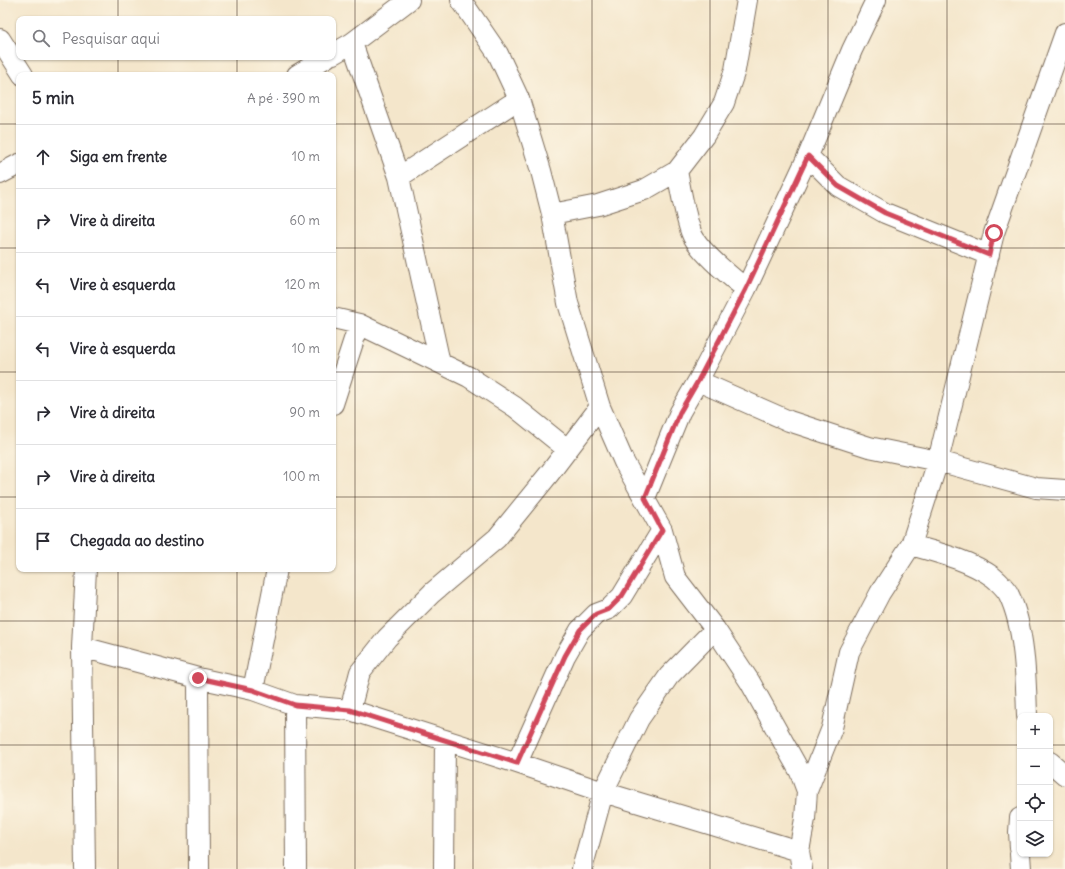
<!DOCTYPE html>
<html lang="pt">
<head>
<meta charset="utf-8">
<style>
  body { margin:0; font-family:Delius,sans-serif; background:#f2f2f3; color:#2b2b33 }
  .controls { position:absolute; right:12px; bottom:12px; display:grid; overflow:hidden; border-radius:8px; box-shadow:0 1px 3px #0004 }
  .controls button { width:36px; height:36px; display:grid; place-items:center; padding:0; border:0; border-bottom:1px solid #e1e1e2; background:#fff; color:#2b2b33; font:20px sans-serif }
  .stop { position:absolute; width:12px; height:12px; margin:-9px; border:3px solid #d1495b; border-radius:50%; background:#fff }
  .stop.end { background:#d1495b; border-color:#fff; box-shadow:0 1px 4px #0008 }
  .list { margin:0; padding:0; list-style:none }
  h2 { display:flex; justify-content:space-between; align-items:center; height:52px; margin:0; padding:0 16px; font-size:17px }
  h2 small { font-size:13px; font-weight:400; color:#7c7c81 }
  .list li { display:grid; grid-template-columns:26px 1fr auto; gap:12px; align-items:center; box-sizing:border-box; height:64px; padding:0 16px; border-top:1px solid #e1e1e2 }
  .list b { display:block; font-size:15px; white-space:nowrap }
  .list em { font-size:13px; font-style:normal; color:#7c7c81 }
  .icon { flex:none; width:22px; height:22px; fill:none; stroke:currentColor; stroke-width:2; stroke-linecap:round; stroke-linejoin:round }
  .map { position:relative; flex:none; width:1065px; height:869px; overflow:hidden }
  .search { position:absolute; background:#fff; box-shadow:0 1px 3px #0004; left:16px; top:16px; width:320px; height:44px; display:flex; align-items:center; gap:10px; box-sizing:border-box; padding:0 14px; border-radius:8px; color:#7c7c81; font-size:15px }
  .panel { position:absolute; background:#fff; box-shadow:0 1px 3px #0004; left:16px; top:72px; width:320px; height:500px; border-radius:8px }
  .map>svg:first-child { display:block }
</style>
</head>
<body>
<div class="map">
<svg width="1065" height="869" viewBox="0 0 1065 869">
  <rect width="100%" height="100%" fill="#fcf5e5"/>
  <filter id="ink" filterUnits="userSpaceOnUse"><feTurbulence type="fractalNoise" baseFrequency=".025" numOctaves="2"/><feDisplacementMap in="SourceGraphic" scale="8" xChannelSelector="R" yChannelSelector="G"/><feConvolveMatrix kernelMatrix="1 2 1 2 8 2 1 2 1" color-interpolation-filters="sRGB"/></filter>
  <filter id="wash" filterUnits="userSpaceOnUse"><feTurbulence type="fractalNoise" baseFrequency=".012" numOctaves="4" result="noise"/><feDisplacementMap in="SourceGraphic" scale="16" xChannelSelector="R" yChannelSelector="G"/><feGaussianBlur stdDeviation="0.9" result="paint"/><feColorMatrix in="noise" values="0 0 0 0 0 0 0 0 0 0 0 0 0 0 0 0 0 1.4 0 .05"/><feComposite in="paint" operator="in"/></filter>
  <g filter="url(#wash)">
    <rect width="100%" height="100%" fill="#f4e6cb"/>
  </g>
  <g filter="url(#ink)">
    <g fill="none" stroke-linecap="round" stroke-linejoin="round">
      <!-- street casing -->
      <g stroke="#7c6c5b" stroke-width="22">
        <path id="street" d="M 461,0 L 498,54 L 519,99 L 541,171 L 552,214 L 568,303 L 600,407 L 624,462 L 662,530 L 675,577 L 715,629 L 750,682 L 800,772 L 807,791
          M 0,39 L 23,75
          M 352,43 L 399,177 L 440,363
          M 333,54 L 352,43 L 409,0
          M 297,75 L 327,57
          M 808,156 L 838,186 L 885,213 L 989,255
          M 677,171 C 681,191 684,212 691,232 C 697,250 730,276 746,289
          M 0,174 L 19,164
          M 399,177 L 519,99
          M 552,214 L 598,205 L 644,190 L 677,171 L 704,136 L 724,103 L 735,70 L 747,0
          M 333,318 L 359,324 L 469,377 L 515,407 L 567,449
          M 698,381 L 789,421 L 869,447 L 938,461 L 1036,488 L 1065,490
          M 333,404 L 359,324
          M 645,498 L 680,412 L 698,381 L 746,289 L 808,156 L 852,50 L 876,0
          M 911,545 C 939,553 969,560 993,577 C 998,581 1007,590 1009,595 C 1025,628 1026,680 1027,716
          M 82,647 L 198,678 L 253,690 L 295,705 L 350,710 L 517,763 L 603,792 L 799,851
          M 198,678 L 199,869
          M 253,690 L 277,569
          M 295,705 L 296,869
          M 350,710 L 360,672 L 387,638 L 432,593 L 497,538 L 549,474 L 600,407
          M 1050,762 L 1065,775
          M 517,763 L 565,656 L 580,630 L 596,614 L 609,609 L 622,596 L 662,530
          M 1020,818 L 1019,832 L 1020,848
          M 1020,854 L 1021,869
          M 85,869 L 82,647 L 86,569
          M 444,869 L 445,740
          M 582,869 L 603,792 L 639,719 L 669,676 L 715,629
          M 802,869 L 799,851 L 805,819 L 807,791 L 832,728 L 849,652 L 880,593 L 911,545 L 938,461 L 994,233 L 1065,33"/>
      </g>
      <!-- street -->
      <use href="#street" stroke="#fff" stroke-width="20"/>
    </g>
  </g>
  <g fill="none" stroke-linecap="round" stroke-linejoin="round" filter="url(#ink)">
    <!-- route -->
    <path stroke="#d1495b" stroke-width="5" d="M 198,678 L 253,690 L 295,705 L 350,710 L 517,763 L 565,656 L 580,630 L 596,614 L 609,609 L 622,596 L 662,530 L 645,498 L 680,412 L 698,381 L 746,289 L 808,156 L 838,186 L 885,213 L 989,255 L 994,233"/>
  </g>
  <!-- grid -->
  <path fill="none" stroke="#3b2a1e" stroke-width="1" stroke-opacity="0.55" d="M 118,0 L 118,19M 237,0 L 237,19M 355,0 L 355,869M 473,0 L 473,869M 592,0 L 592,869M 710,0 L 710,869M 828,0 L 828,869M 947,0 L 947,869M 118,57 L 118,75M 237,57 L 237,75M 0,124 L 19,124M 333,124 L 1065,124M 0,248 L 19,248M 333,248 L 1065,248M 0,372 L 19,372M 333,372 L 1065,372M 0,497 L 19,497M 333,497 L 1065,497M 118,569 L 118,869M 237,569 L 237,869M 0,621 L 1065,621M 0,745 L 1020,745M 1050,745 L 1065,745"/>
</svg>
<div class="controls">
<button>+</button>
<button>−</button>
<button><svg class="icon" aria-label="locate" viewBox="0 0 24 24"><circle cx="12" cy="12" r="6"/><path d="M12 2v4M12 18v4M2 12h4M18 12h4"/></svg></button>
<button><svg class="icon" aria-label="layers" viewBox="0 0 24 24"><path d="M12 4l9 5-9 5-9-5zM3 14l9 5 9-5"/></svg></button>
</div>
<div class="stop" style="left:994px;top:233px"></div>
<div class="stop end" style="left:198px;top:678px"></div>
<div class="search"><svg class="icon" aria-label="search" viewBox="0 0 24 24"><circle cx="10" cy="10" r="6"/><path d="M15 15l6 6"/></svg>Pesquisar aqui</div>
<section class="panel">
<h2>5 min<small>A pé · 390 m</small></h2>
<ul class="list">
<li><svg class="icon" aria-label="ahead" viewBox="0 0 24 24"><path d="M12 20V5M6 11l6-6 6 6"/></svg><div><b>Siga em frente</b></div><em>10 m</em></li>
<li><svg class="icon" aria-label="right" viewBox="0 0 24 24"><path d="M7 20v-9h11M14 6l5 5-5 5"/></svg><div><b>Vire à direita</b></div><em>60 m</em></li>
<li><svg class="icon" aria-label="left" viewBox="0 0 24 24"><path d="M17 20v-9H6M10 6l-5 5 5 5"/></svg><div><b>Vire à esquerda</b></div><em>120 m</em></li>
<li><svg class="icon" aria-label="left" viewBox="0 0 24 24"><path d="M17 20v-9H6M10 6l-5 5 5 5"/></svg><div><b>Vire à esquerda</b></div><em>10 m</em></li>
<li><svg class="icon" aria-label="right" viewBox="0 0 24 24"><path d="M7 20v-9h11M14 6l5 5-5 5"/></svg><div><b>Vire à direita</b></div><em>90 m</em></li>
<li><svg class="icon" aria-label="right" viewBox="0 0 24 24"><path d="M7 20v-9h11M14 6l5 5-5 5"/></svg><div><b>Vire à direita</b></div><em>100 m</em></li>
<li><svg class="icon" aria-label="arrive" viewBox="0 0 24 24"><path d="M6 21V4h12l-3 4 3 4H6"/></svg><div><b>Chegada ao destino</b></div></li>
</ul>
</section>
</div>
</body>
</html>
